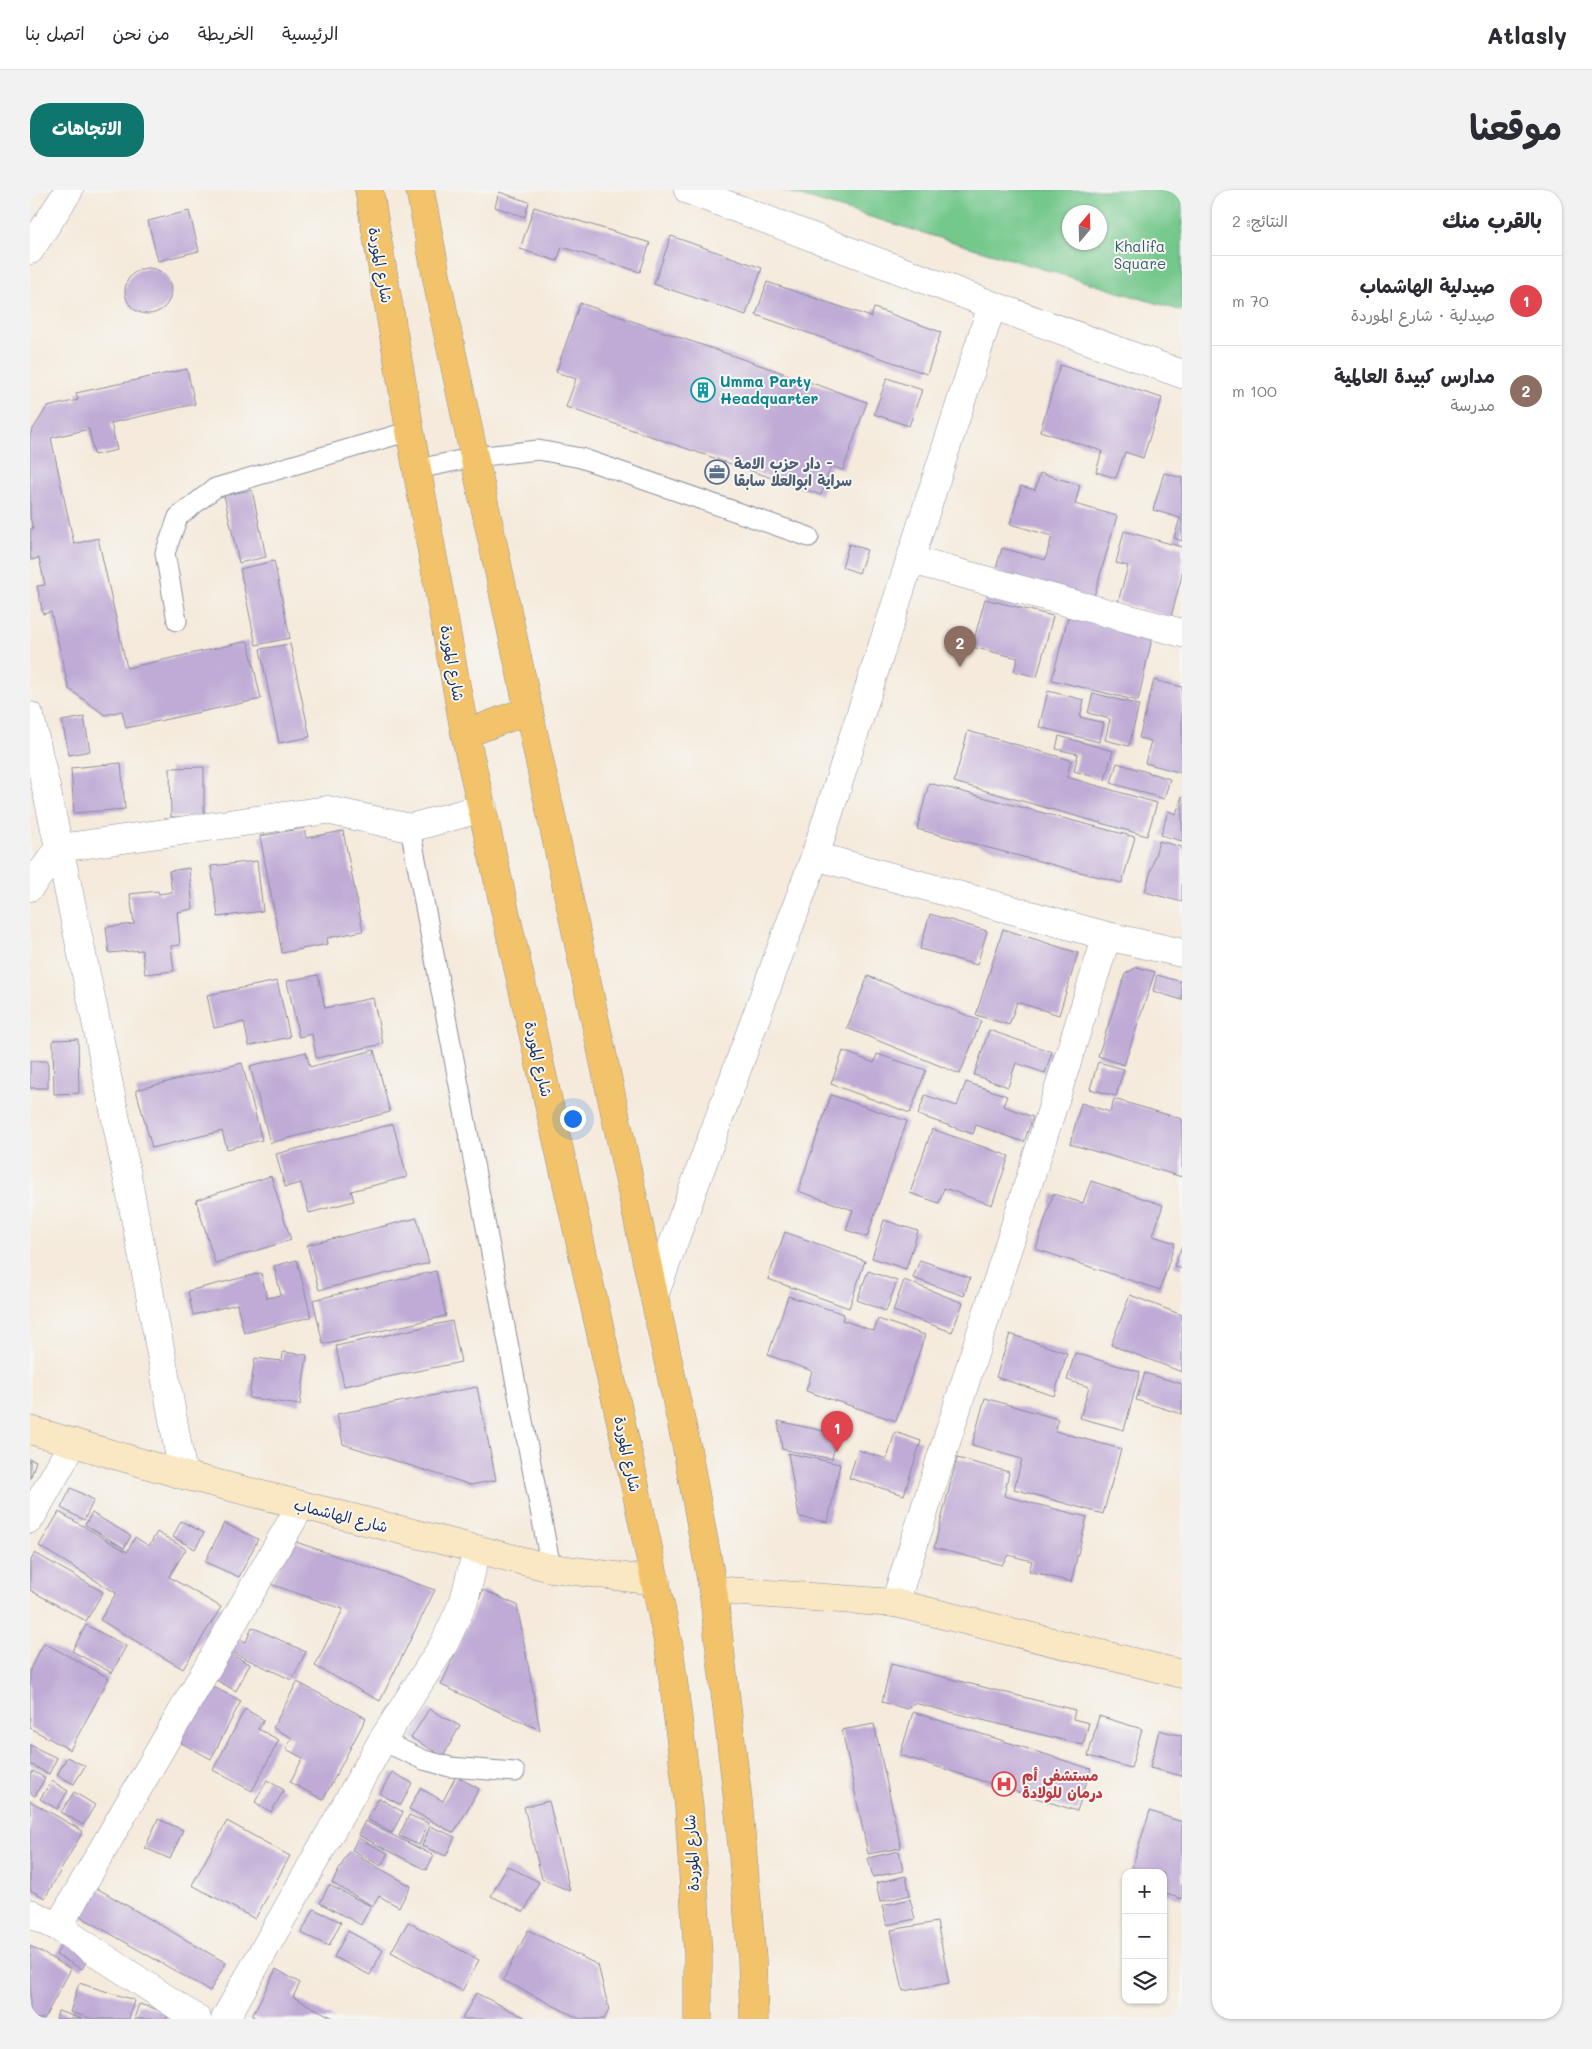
<!DOCTYPE html>
<html lang="ar">
<head>
<meta charset="utf-8">
<style>
  body { margin:0; font-family:Mali,"Playpen Sans Arabic",sans-serif; background:#f2f2f3; color:#2b2b33; direction:rtl }
  .controls { position:absolute; right:15px; bottom:15px; display:grid; overflow:hidden; border-radius:10px; box-shadow:0 1px 4px #0004 }
  .controls button { width:45px; height:45px; display:grid; place-items:center; padding:0; border:0; border-bottom:1px solid #e1e1e2; background:#fff; color:#2b2b33; font:25px sans-serif }
  .compass { position:absolute; left:1032px; top:15px; width:45px; height:45px; border-radius:50%; background:#fff; box-shadow:0 1px 4px #0004; rotate:19deg }
  .you { position:absolute; left:542px; top:928px; width:18px; height:18px; margin:-12px; border:4px solid #fff; border-radius:50%; background:#1a73e8; box-shadow:0 0 0 8px #1a73e833 }
  .badge { display:grid; place-items:center; width:32px; height:32px; border-radius:50%; background:#0f766e; color:#fff; font-size:16px; font-weight:700 }
  .pin { position:absolute; translate:-50% -41px; filter:drop-shadow(0 1px 2px #0008) }
  .pin::after { content:''; position:absolute; top:26px; width:18px; height:15px; background:inherit; clip-path:polygon(0 0,100% 0,50% 100%) }
  .list { margin:0; padding:0; list-style:none }
  h2 { display:flex; justify-content:space-between; align-items:center; height:65px; margin:0; padding:0 20px; font-size:21px }
  h2 small { font-size:16px; font-weight:400; color:#7c7c81 }
  .list li { display:grid; grid-template-columns:32px 1fr auto; gap:15px; align-items:center; box-sizing:border-box; height:90px; padding:0 20px; border-top:1px solid #e1e1e2 }
  .list b { display:block; font-size:19px; white-space:nowrap }
  .list p { margin:0; font-size:16px; white-space:nowrap; color:#7c7c81 }
  .list em { font-size:16px; font-style:normal; color:#7c7c81 }
  .icon { flex:none; width:28px; height:28px; fill:none; stroke:currentColor; stroke-width:2; stroke-linecap:round; stroke-linejoin:round }
  .map { position:relative; flex:none; width:1152px; height:1829px; overflow:hidden; direction:ltr; border-radius:20px }
  header { display:flex; align-items:center; gap:30px; box-sizing:border-box; height:70px; padding:0 25px; background:#fff; border-bottom:1px solid #e1e1e2 }
  header strong { font-size:24px }
  nav { display:flex; gap:28px; margin-inline-start:auto; font-size:18px }
  .intro { display:flex; align-items:center; justify-content:space-between; box-sizing:border-box; height:120px; padding:0 30px }
  h1 { margin:0; font-size:35px }
  .button { padding:12px 22px; border-radius:20px; background:#0f766e; color:#fff; font-size:18px; font-weight:700 }
  main { display:flex; gap:30px; padding:0 30px }
  aside { flex:1; background:#fff; border-radius:20px; box-shadow:0 1px 4px #0004 }
  .map>svg:first-child { display:block }
</style>
</head>
<body>
<header>
<strong>Atlasly</strong>
<nav><a>الرئيسية</a><a>الخريطة</a><a>من نحن</a><a>اتصل بنا</a></nav>
</header>
<div class="intro"><h1>موقعنا</h1><a class="button">الاتجاهات</a></div>
<main>
<aside>
<h2>بالقرب منك<small>النتائج: 2</small></h2>
<ul class="list">
<li><span class="badge" style="background:#e0444e">1</span><div><b>صيدلية الهاشماب</b><p>صيدلية · شارع الموردة</p></div><em>70 m</em></li>
<li><span class="badge" style="background:#8d6e63">2</span><div><b>مدارس كبيدة العالمية</b><p>مدرسة</p></div><em>100 m</em></li>
</ul>
</aside>
<div class="map">
<svg width="1152" height="1829" viewBox="0 0 1152 1829">
  <rect width="100%" height="100%" fill="#f6f6f2"/>
  <filter id="ink" filterUnits="userSpaceOnUse"><feTurbulence type="fractalNoise" baseFrequency=".02" numOctaves="2"/><feDisplacementMap in="SourceGraphic" scale="10" xChannelSelector="R" yChannelSelector="G"/><feConvolveMatrix kernelMatrix="1 2 1 2 8 2 1 2 1" color-interpolation-filters="sRGB"/></filter>
  <filter id="wash" filterUnits="userSpaceOnUse"><feTurbulence type="fractalNoise" baseFrequency=".0096" numOctaves="4" result="noise"/><feDisplacementMap in="SourceGraphic" scale="20" xChannelSelector="R" yChannelSelector="G"/><feGaussianBlur stdDeviation="1.12" result="paint"/><feColorMatrix in="noise" values="0 0 0 0 0 0 0 0 0 0 0 0 0 0 0 0 0 1.4 0 .05"/><feComposite in="paint" operator="in"/></filter>
  <g filter="url(#wash)">
    <rect width="100%" height="100%" fill="#f5eadb"/>
    <!-- green -->
    <path fill="#74c88c" stroke="#487c75" fill-rule="evenodd" d="M 751,0 L 1152,0 L 1152,121 ZM 1040,22 L 1070,22 L 1070,52 L 1040,52 Z"/>
    <g id="blocks">
      <!-- building -->
      <path fill="#c0abd6" d="M 469,2 L 499,12 L 495,27 L 465,17 Z
        M 504,17 L 620,53 L 610,82 L 532,57 L 527,71 L 490,59 Z
        M 159,21 L 169,61 L 128,71 L 118,31 Z
        M 641,46 L 732,78 L 716,125 L 624,94 Z
        M95 101a23 23 0 1 1 46 0a23 23 0 1 1-46 0Z
        M 737,92 L 841,127 L 844,118 L 911,142 L 897,184 L 726,125 Z
        M 550,113 L 837,212 L 813,280 L 801,276 L 791,305 L 536,217 L 546,189 L 526,182 Z
        M 1030,175 L 1132,208 L 1113,268 L 1095,262 L 1086,288 L 1066,282 L 1072,261 L 1010,241 Z
        M 157,179 L 165,214 L 81,233 L 87,260 L 64,265 L 59,239 L 21,248 L 44,354 L 68,348 L 97,478 L 218,451 L 231,509 L 96,538 L 92,521 L 75,525 L 39,499 L 21,422 L 13,424 L 7,396 L 15,395 L 9,368 L 1,370 L 0,364 L 0,339 L 3,339 L 0,327 L 0,244 L 17,217 L 48,210 L 46,203 Z
        M 857,188 L 892,200 L 879,236 L 844,224 Z
        M 1010,283 L 1050,295 L 1045,314 L 1087,326 L 1063,410 L 965,382 L 972,358 L 1015,370 L 1022,346 L 980,334 L 991,296 L 1005,300 Z
        M 1134,283 L 1152,288 L 1152,351 L 1144,348 L 1150,328 L 1123,320 Z
        M 222,300 L 236,367 L 209,373 L 194,305 Z
        M 1094,341 L 1152,357 L 1152,385 L 1141,427 L 1088,412 L 1098,376 L 1086,373 Z
        M 819,354 L 837,360 L 829,383 L 812,377 Z
        M 244,371 L 260,448 L 226,455 L 210,379 Z
        M 955,409 L 1023,426 L 1007,487 L 984,481 L 988,468 L 942,457 Z
        M 1038,427 L 1122,448 L 1108,511 L 1022,490 Z
        M 260,454 L 280,547 L 249,553 L 230,459 Z
        M 1124,490 L 1152,497 L 1152,583 L 1115,573 L 1121,551 L 1109,548 Z
        M 1018,501 L 1054,510 L 1050,527 L 1074,533 L 1069,552 L 1009,537 Z
        M 1063,503 L 1109,515 L 1099,556 L 1075,550 L 1080,529 L 1058,523 Z
        M 54,527 L 60,561 L 39,565 L 32,531 Z
        M 938,541 L 1041,570 L 1037,587 L 1127,613 L 1117,646 L 924,592 Z
        M 1029,546 L 1083,561 L 1075,590 L 1044,581 L 1048,564 L 1026,559 Z
        M 91,573 L 95,619 L 44,623 L 41,578 Z
        M 1087,573 L 1140,589 L 1134,609 L 1081,593 Z
        M 174,577 L 174,627 L 141,627 L 140,578 Z
        M 899,593 L 1105,647 L 1092,693 L 887,639 Z
        M 1152,606 L 1152,651 L 1131,645 L 1138,621 L 1146,624 Z
        M 274,638 L 276,648 L 313,641 L 333,741 L 297,748 L 298,754 L 252,763 L 230,646 Z
        M 1129,651 L 1152,657 L 1152,712 L 1115,702 Z
        M 227,671 L 233,721 L 188,727 L 181,676 Z
        M 159,678 L 163,719 L 147,722 L 150,755 L 141,756 L 144,781 L 115,784 L 112,760 L 79,763 L 76,737 L 104,734 L 100,704 L 128,701 L 129,704 L 142,702 L 139,681 Z
        M 900,724 L 957,741 L 947,775 L 890,759 Z
        M 973,739 L 1048,763 L 1029,825 L 987,812 L 979,835 L 946,825 Z
        M 1107,777 L 1125,782 L 1094,875 L 1068,866 L 1095,784 Z
        M 288,785 L 295,818 L 343,808 L 353,854 L 286,868 L 282,844 L 269,847 L 257,791 Z
        M 1127,785 L 1152,792 L 1152,810 L 1123,801 Z
        M 838,786 L 951,831 L 930,884 L 817,838 Z
        M 247,791 L 260,847 L 219,856 L 214,832 L 184,838 L 177,805 Z
        M 959,840 L 1022,862 L 1015,883 L 986,873 L 978,897 L 944,885 Z
        M 48,849 L 49,903 L 24,904 L 23,850 Z
        M 344,860 L 360,922 L 240,953 L 220,876 L 276,862 L 280,877 Z
        M 813,861 L 844,873 L 847,864 L 896,880 L 880,923 L 801,894 Z
        M 0,871 L 18,871 L 18,898 L 0,898 Z
        M 1068,872 L 1094,879 L 1086,906 L 1060,899 Z
        M 212,873 L 232,950 L 197,959 L 192,941 L 122,958 L 106,900 Z
        M 936,892 L 977,906 L 973,916 L 1003,927 L 994,952 L 946,935 L 943,944 L 888,925 L 895,905 L 927,916 Z
        M 801,905 L 877,931 L 837,1047 L 816,1040 L 823,1020 L 768,1001 Z
        M 1084,909 L 1152,929 L 1152,987 L 1040,954 L 1051,913 L 1080,922 Z
        M 363,934 L 377,987 L 321,1001 L 324,1011 L 279,1023 L 271,993 L 255,997 L 246,964 Z
        M 902,939 L 979,966 L 962,1015 L 914,998 L 909,1013 L 880,1003 Z
        M 241,986 L 261,1050 L 185,1073 L 166,1010 Z
        M 1061,991 L 1133,1015 L 1123,1046 L 1145,1053 L 1130,1100 L 1006,1059 L 1023,1004 L 1053,1013 Z
        M 387,1028 L 399,1073 L 289,1100 L 277,1055 Z
        M 854,1030 L 888,1041 L 876,1079 L 842,1068 Z
        M 755,1042 L 835,1071 L 819,1118 L 738,1089 Z
        M 1152,1056 L 1152,1079 L 1144,1076 Z
        M 267,1070 L 281,1127 L 214,1143 L 207,1114 L 163,1125 L 158,1101 L 231,1083 L 237,1108 L 251,1105 L 244,1076 Z
        M 890,1070 L 940,1088 L 934,1106 L 883,1088 Z
        M 406,1081 L 416,1126 L 293,1154 L 283,1110 Z
        M 838,1081 L 867,1091 L 856,1121 L 827,1110 Z
        M 874,1090 L 933,1113 L 922,1142 L 863,1121 Z
        M 1100,1105 L 1152,1125 L 1152,1182 L 1081,1155 Z
        M 758,1106 L 814,1124 L 812,1130 L 844,1141 L 848,1129 L 895,1145 L 866,1231 L 776,1201 L 782,1181 L 738,1165 Z
        M 422,1131 L 431,1172 L 314,1196 L 306,1156 Z
        M 980,1144 L 1037,1163 L 1024,1206 L 966,1187 Z
        M 253,1162 L 277,1165 L 270,1215 L 219,1208 L 225,1168 L 252,1171 Z
        M 1045,1163 L 1110,1182 L 1094,1240 L 1050,1228 L 1059,1197 L 1037,1190 Z
        M 1115,1183 L 1152,1194 L 1152,1224 L 1106,1210 Z
        M 447,1197 L 466,1290 L 441,1295 L 313,1254 L 307,1224 Z
        M 955,1208 L 1028,1229 L 1025,1241 L 1091,1259 L 1073,1324 L 984,1299 L 992,1269 L 942,1255 Z
        M 748,1231 L 807,1244 L 802,1269 L 752,1259 Z
        M 865,1242 L 891,1251 L 874,1305 L 819,1288 L 828,1260 L 857,1269 Z
        M 758,1263 L 810,1274 L 798,1332 L 769,1327 Z
        M 927,1268 L 979,1282 L 974,1306 L 1057,1327 L 1041,1392 L 999,1381 L 1002,1371 L 978,1365 L 972,1375 L 904,1358 Z
        M 0,1269 L 6,1271 L 0,1289 Z
        M 41,1298 L 64,1310 L 54,1330 L 31,1318 Z
        M 29,1322 L 97,1362 L 105,1347 L 119,1356 L 127,1342 L 156,1359 L 139,1387 L 191,1417 L 153,1479 L 70,1430 L 86,1403 L 9,1356 Z
        M 62,1323 L 101,1346 L 94,1358 L 55,1335 Z
        M 151,1331 L 174,1343 L 165,1359 L 143,1347 Z
        M 194,1333 L 228,1349 L 209,1387 L 175,1372 Z
        M 263,1351 L 405,1400 L 350,1511 L 285,1476 L 313,1419 L 240,1394 Z
        M 5,1363 L 73,1402 L 56,1431 L 0,1400 L 0,1372 Z
        M 453,1400 L 487,1415 L 510,1540 L 411,1495 Z
        M 56,1435 L 96,1456 L 82,1483 L 42,1461 Z
        M 222,1437 L 276,1462 L 262,1490 L 193,1458 L 199,1444 L 216,1452 Z
        M 14,1453 L 79,1488 L 40,1560 L 0,1538 L 0,1479 Z
        M 192,1460 L 220,1474 L 206,1501 L 179,1486 Z
        M 861,1474 L 1045,1520 L 1043,1529 L 1059,1533 L 1053,1555 L 884,1513 L 877,1519 L 852,1512 Z
        M 267,1492 L 336,1528 L 293,1610 L 260,1592 L 273,1568 L 256,1559 L 262,1548 L 243,1538 Z
        M 176,1493 L 211,1511 L 181,1569 L 146,1550 Z
        M 215,1519 L 234,1530 L 228,1539 L 249,1550 L 222,1601 L 183,1580 Z
        M 399,1519 L 430,1536 L 413,1566 L 381,1548 Z
        M 883,1522 L 1061,1579 L 1047,1621 L 870,1565 Z
        M 1069,1526 L 1112,1539 L 1101,1578 L 1058,1566 Z
        M 844,1534 L 871,1658 L 838,1664 L 812,1540 Z
        M 1129,1540 L 1152,1546 L 1152,1586 L 1120,1578 Z
        M 0,1555 L 27,1568 L 19,1584 L 0,1574 Z
        M 37,1567 L 55,1576 L 44,1594 L 27,1585 Z
        M 3,1581 L 15,1588 L 5,1606 L 0,1603 L 0,1587 Z
        M 362,1582 L 382,1593 L 371,1615 L 350,1604 Z
        M 426,1586 L 449,1599 L 424,1643 L 379,1619 L 390,1598 L 413,1611 Z
        M 237,1590 L 254,1600 L 241,1622 L 225,1612 Z
        M 22,1591 L 38,1601 L 27,1619 L 10,1609 Z
        M 44,1602 L 65,1615 L 53,1635 L 31,1622 Z
        M 349,1608 L 373,1622 L 362,1643 L 337,1629 Z
        M 0,1611 L 53,1641 L 15,1708 L 0,1700 Z
        M 519,1611 L 540,1701 L 512,1689 L 494,1617 Z
        M 1120,1621 L 1152,1632 L 1152,1709 L 1133,1703 L 1133,1683 L 1100,1683 Z
        M 379,1625 L 398,1633 L 389,1655 L 369,1646 Z
        M 128,1629 L 153,1640 L 140,1669 L 115,1658 Z
        M 197,1631 L 260,1666 L 225,1729 L 162,1695 Z
        M 335,1631 L 404,1666 L 396,1680 L 328,1645 Z
        M 400,1636 L 425,1647 L 416,1666 L 392,1656 Z
        M 328,1648 L 358,1663 L 351,1676 L 322,1660 Z
        M 319,1661 L 381,1696 L 369,1717 L 349,1706 L 343,1716 L 302,1693 Z
        M 869,1661 L 873,1681 L 843,1687 L 838,1668 Z
        M 477,1676 L 509,1692 L 494,1722 L 461,1706 Z
        M 876,1686 L 880,1705 L 850,1712 L 846,1693 Z
        M 58,1693 L 196,1773 L 180,1801 L 41,1721 Z
        M 299,1695 L 341,1716 L 331,1735 L 290,1713 Z
        M 880,1709 L 885,1729 L 857,1735 L 852,1716 Z
        M 284,1719 L 311,1732 L 299,1756 L 271,1743 Z
        M 378,1732 L 449,1770 L 432,1801 L 361,1762 Z
        M 907,1732 L 919,1793 L 873,1801 L 861,1740 Z
        M 498,1740 L 568,1775 L 579,1820 L 574,1829 L 550,1829 L 473,1790 Z
        M 318,1741 L 353,1760 L 340,1785 L 304,1767 Z
        M 34,1749 L 61,1763 L 52,1779 L 26,1765 Z
        M 0,1756 L 41,1779 L 14,1829 L 0,1829 Z
        M 246,1779 L 270,1793 L 263,1807 L 305,1829 L 228,1829 L 222,1826 Z
        M 49,1793 L 104,1810 L 99,1829 L 63,1829 L 40,1822 Z
        M 446,1803 L 498,1829 L 432,1829 Z
        M 109,1814 L 139,1823 L 137,1829 L 104,1829 Z
        M 28,1821 L 52,1829 L 26,1829 Z"/>
    </g>
  </g>
  <g filter="url(#ink)">
    <use href="#blocks" fill-opacity="0" stroke="#888c9c" stroke-width="1"/>
    <g fill="none" stroke-linecap="round" stroke-linejoin="round">
      <!-- lane casing -->
      <g stroke="#888c9c" stroke-width="21">
        <path id="lane" d="M 388,279 L 445,267 L 508,260 L 551,268 L 779,347
          M 147,431 L 135,363 L 148,327 L 185,298 L 380,241
          M 380,638 L 521,1378
          M 352,1551 L 394,1570 L 420,1577 L 485,1582"/>
      </g>
      <!-- street casing -->
      <g stroke="#888c9c" stroke-width="29">
        <path id="street" d="M 658,0 L 962,115 L 1152,184
          M 0,60 L 39,0
          M 881,370 L 1152,443
          M 0,526 C 57,778 108,1031 153,1285
          M 785,666 L 1077,746 L 1152,763
          M 0,697 L 30,658 L 297,620 L 380,638 L 453,618
          M 624,1106 L 785,666 L 962,115
          M 0,1329 L 43,1253
          M 865,1413 L 1077,746
          M 0,1723 L 28,1737 L 167,1829
          M 28,1737 L 271,1315
          M 195,1829 L 352,1551 L 414,1454 L 434,1411 L 447,1359"/>
      </g>
      <!-- secondary casing -->
      <g stroke="#888c9c" stroke-width="29">
        <path id="secondary" d="M 0,1240 L 153,1285 L 521,1378 L 626,1391
          M 683,1400 L 865,1413 L 1152,1484"/>
      </g>
      <!-- primary casing -->
      <g stroke="#888c9c" stroke-width="29">
        <path id="primary" d="M 339,0 L 380,241 L 435,544 L 600,1272 L 639,1457 L 659,1617 L 668,1765 L 668,1829
          M 390,0 L 413,121 L 657,1259 L 683,1400 L 708,1611 L 722,1769 L 724,1829
          M 435,544 L 499,520"/>
      </g>
      <!-- lane -->
      <use href="#lane" stroke="#fff" stroke-width="19"/>
      <!-- street -->
      <use href="#street" stroke="#fff" stroke-width="28"/>
      <!-- secondary -->
      <use href="#secondary" stroke="#fae7c3" stroke-width="28"/>
      <!-- primary -->
      <use href="#primary" stroke="#f2c36a" stroke-width="28"/>
    </g>
  </g>
  <!-- icons -->
  <defs>
    <g id="building-ring" transform="scale(1.25)"><circle r="9.5" fill="#f6f6f2" stroke="#0f9aa8" stroke-width="1.5"/><path d="M-4-6H4V6H1V3H-1V6H-4ZM-2.5-4.3h1.7v1.8h-1.7ZM.8-4.3h1.7v1.8H.8ZM-2.5-1h1.7V.8h-1.7ZM.8-1h1.7V.8H.8Z" fill="#0f9aa8"/></g>
    <g id="office-ring" transform="scale(1.25)"><circle r="9.5" fill="#f6f6f2" stroke="#5c6f8a" stroke-width="1.5"/><path d="M-6-3h4V-5.5h4V-3h4V5H-6ZM-1-4.5V-3h2v-1.5ZM-6 0V1H6V0Z" fill="#5c6f8a"/></g>
    <g id="hospital-ring" transform="scale(1.25)"><circle r="9.5" fill="#f6f6f2" stroke="#e0444e" stroke-width="1.5"/><path d="M-5-5h3v3.5h4V-5h3V5h-3V1.5h-4V5h-3Z" fill="#e0444e"/></g>
  </defs>
  <g fill-rule="evenodd">
    <use href="#building-ring" x="673" y="200"/>
    <use href="#office-ring" x="687" y="282"/>
    <use href="#hospital-ring" x="974" y="1594"/>
  </g>
  <g text-anchor="middle" dominant-baseline="central" stroke-width="4" stroke-linejoin="round" paint-order="stroke">
    <!-- park labels -->
    <g font-size="15" fill="#365d6c" stroke="#f6f6f2">
      <text x="1110" y="56">Khalifa<tspan x="1110" dy="17">Square</tspan></text>
    </g>
    <!-- street labels -->
    <g font-size="15" fill="#1b2f5e" stroke="#f6f6f2">
      <text transform="translate(351 75) rotate(80)">شارع الموردة</text>
      <text transform="translate(423 473) rotate(80)">شارع الموردة</text>
      <text transform="translate(509 869) rotate(77)">شارع الموردة</text>
      <text transform="translate(598 1264) rotate(78)">شارع الموردة</text>
      <text transform="translate(311 1325) rotate(14)">شارع الهاشماب</text>
      <text transform="translate(661 1663) rotate(-93)">شارع الموردة</text>
    </g>
    <!-- culture labels -->
    <g font-size="15" font-weight="bold" fill="#0d838f" stroke="#f6f6f2" text-anchor="start">
      <text x="690" y="191">Umma Party<tspan x="690" dy="17">Headquarter</tspan></text>
    </g>
    <!-- service labels -->
    <g font-size="15" font-weight="bold" fill="#4e5e75" stroke="#f6f6f2" text-anchor="start">
      <text x="704" y="273">دار حزب الامة -<tspan x="704" dy="17">سراية ابوالعلا سابقا</tspan></text>
    </g>
    <!-- health labels -->
    <g font-size="15" font-weight="bold" fill="#be3a42" stroke="#f6f6f2" text-anchor="start">
      <text x="992" y="1585">مستشفى أم<tspan x="992" dy="17">درمان للولادة</tspan></text>
    </g>
  </g>
</svg>
<div class="controls">
<button>+</button>
<button>−</button>
<button><svg class="icon" aria-label="layers" viewBox="0 0 24 24"><path d="M12 4l9 5-9 5-9-5zM3 14l9 5 9-5"/></svg></button>
</div>
<svg class="compass" viewBox="-18 -18 36 36"><path d="M0-13l5 13h-10z" fill="#e53935"/><path d="M0 13l5-13h-10z" fill="#7c7c81"/></svg>
<div class="you"></div>
<div class="pin badge" style="left:807px;top:1262px;background:#e0444e">1</div>
<div class="pin badge" style="left:930px;top:477px;background:#8d6e63">2</div>
</div>
</main>
</body>
</html>
